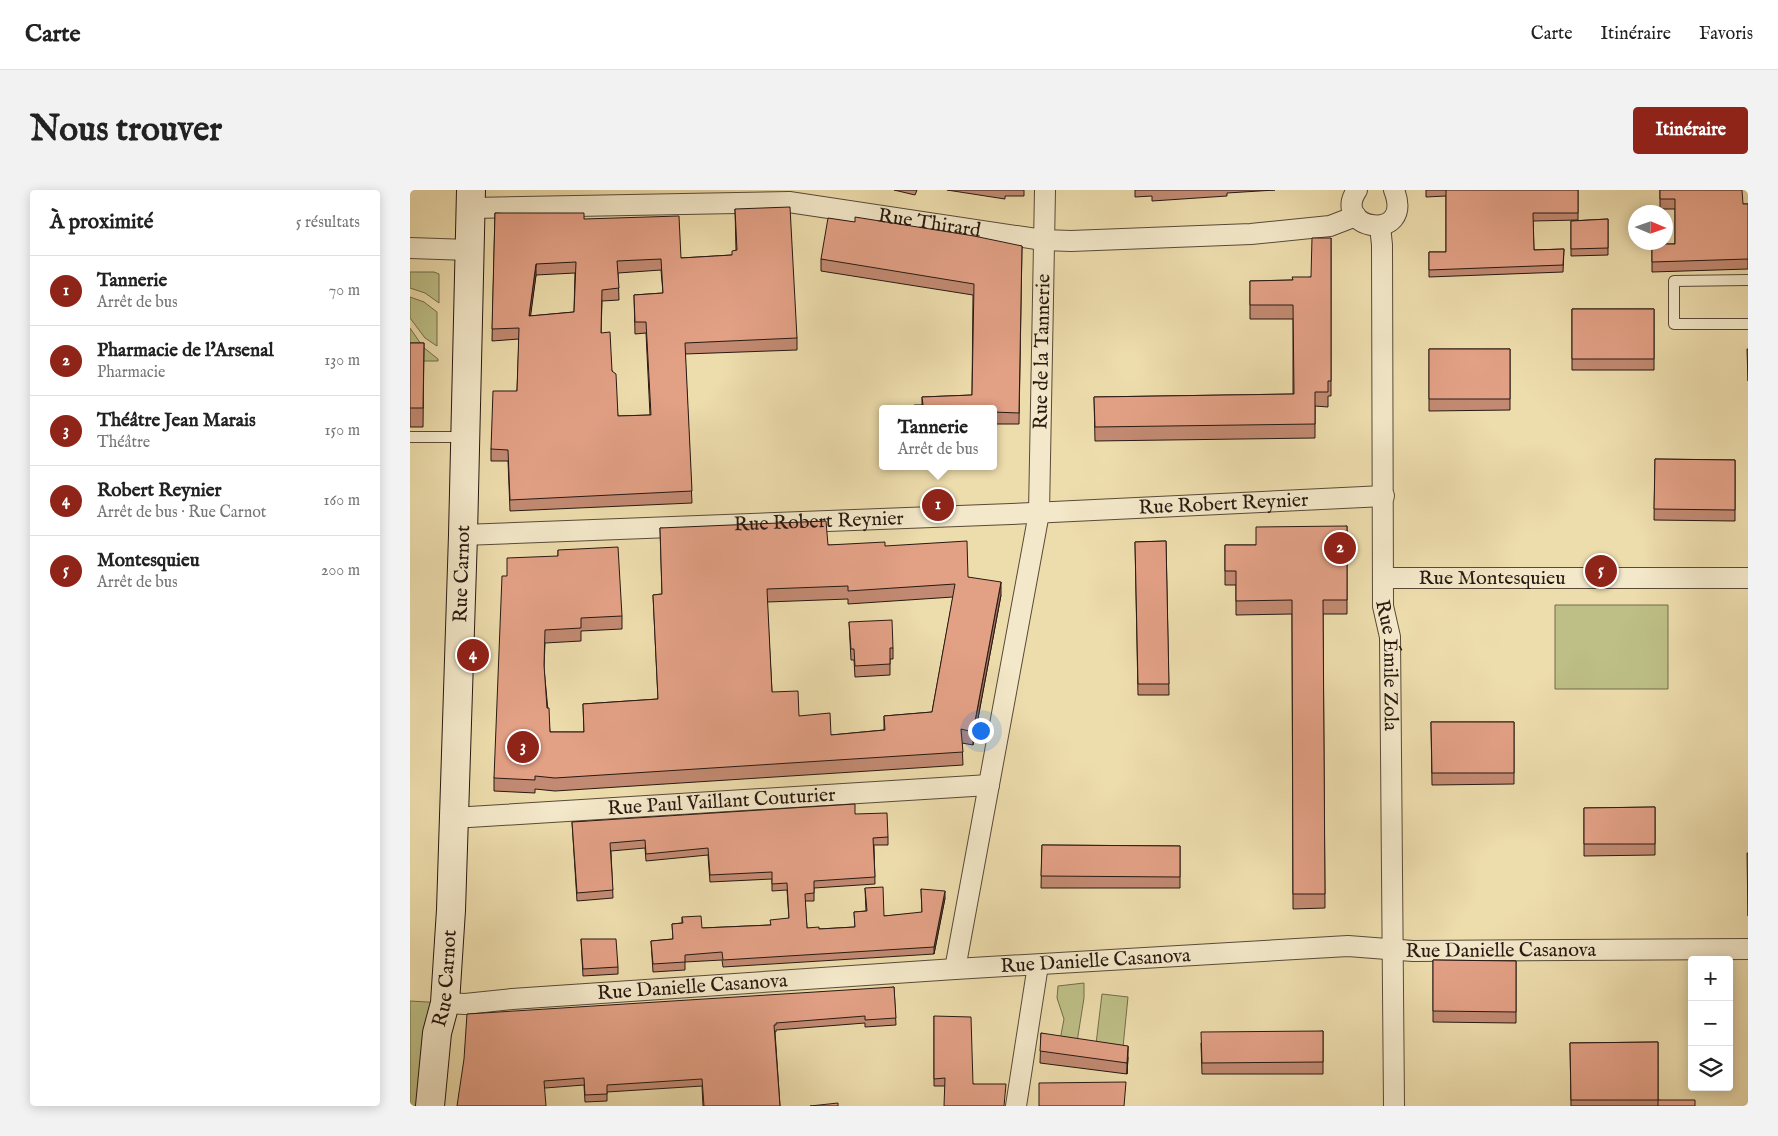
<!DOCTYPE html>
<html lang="fr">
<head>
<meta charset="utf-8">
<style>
  body { margin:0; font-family:"IM FELL English",serif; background:#f2f2f2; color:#222 }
  .controls { position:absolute; right:15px; bottom:15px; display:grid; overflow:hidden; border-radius:5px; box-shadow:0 2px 12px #0003 }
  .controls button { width:45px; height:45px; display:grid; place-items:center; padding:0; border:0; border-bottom:1px solid #e0e0e0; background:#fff; color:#222; font:25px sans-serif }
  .compass { position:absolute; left:1218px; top:15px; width:45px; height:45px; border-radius:50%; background:#fff; box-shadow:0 2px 12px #0003; rotate:92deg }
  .you { position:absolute; left:570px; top:540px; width:18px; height:18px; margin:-12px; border:4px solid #fff; border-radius:50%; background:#1a73e8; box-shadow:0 0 0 8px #1a73e833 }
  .badge { display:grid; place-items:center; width:32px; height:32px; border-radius:50%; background:#8f2418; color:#fff; font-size:16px; font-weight:700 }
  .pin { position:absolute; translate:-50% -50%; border:2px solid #fff; box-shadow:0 1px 5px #0006 }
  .popup { position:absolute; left:469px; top:215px; width:118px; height:65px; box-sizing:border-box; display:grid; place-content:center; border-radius:5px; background:#fff; filter:drop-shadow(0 1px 4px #0005); font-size:16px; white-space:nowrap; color:#767676 }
  .popup b { font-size:19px; color:#222 }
  .popup::after { content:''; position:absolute; left:50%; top:100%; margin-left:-10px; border:10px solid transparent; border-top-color:#fff }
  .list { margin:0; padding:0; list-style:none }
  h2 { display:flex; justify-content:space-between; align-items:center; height:65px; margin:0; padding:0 20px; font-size:21px }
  h2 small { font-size:16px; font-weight:400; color:#767676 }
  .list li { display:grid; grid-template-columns:32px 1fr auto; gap:15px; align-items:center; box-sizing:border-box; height:70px; padding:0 20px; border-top:1px solid #e0e0e0 }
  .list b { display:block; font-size:19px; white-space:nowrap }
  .list p { margin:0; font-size:16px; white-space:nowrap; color:#767676 }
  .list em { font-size:16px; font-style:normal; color:#767676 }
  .icon { flex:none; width:28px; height:28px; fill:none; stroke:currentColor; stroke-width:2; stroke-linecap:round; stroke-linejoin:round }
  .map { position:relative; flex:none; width:1338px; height:916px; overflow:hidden; border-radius:5px }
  header { display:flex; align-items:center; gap:30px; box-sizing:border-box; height:70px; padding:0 25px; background:#fff; border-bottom:1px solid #e0e0e0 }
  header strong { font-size:24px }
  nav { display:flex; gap:28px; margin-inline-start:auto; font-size:18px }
  .intro { display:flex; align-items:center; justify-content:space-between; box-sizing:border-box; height:120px; padding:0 30px }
  h1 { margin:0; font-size:35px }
  .button { padding:12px 22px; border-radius:5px; background:#8f2418; color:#fff; font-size:18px; font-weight:700 }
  main { display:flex; gap:30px; padding:0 30px }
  aside { flex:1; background:#fff; border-radius:5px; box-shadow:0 2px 12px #0003 }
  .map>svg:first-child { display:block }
</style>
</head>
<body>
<header>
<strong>Carte</strong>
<nav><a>Carte</a><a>Itinéraire</a><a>Favoris</a></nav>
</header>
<div class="intro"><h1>Nous trouver</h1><a class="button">Itinéraire</a></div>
<main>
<aside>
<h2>À proximité<small>5 résultats</small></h2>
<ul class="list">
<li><span class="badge">1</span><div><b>Tannerie</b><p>Arrêt de bus</p></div><em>70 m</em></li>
<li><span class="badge">2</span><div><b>Pharmacie de l'Arsenal</b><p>Pharmacie</p></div><em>130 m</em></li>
<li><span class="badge">3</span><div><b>Théâtre Jean Marais</b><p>Théâtre</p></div><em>150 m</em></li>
<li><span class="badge">4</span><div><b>Robert Reynier</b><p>Arrêt de bus · Rue Carnot</p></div><em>160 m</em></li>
<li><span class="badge">5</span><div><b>Montesquieu</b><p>Arrêt de bus</p></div><em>200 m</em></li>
</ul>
</aside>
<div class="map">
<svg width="1338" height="916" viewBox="0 0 1338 916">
  <rect width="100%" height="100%" fill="#eddcac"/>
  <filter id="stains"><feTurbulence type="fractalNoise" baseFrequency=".004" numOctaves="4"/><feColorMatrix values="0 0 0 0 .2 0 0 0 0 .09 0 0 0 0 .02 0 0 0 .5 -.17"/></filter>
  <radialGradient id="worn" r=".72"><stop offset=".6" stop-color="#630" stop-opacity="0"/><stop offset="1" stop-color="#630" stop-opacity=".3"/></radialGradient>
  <!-- green -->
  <path fill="#bdbf86" stroke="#726c4c" d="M 0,82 L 24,82 L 29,84 L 29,113 L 15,103 L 0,98 Z
    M 0,107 L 14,112 L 27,122 L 27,156 L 15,148 L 0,128 Z
    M 0,138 L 13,157 L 28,169 L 28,171 L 0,171 Z
    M 1145,415 L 1258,415 L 1258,499 L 1145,499 Z
    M 674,793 L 674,808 L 667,852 L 650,850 L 654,829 L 647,808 L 648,796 Z
    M 692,804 L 718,807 L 713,857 L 686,854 Z
    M 0,811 L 35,813 L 20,916 L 0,916 Z"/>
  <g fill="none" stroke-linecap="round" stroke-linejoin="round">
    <!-- lane casing -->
    <g stroke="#594a38" stroke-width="12">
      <path id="lane" d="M 1338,90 L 1264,91 L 1264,134 L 1338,134
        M 0,247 L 54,247"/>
    </g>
    <!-- street casing -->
    <g stroke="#594a38" stroke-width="22">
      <g id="street">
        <path d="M 947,0 C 920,40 1005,54 984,0"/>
        <path id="s1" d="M 61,18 L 379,12 L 633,50 L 661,51 L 841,44 L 920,36 L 946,26"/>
        <path id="s2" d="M 970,36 L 972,55 L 973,416 L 980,447 L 984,916"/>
        <path d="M 0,58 L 59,60"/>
        <path id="s3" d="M 53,345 L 601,324 L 974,306"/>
        <path id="s4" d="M 974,388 L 1338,388"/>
        <path id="s5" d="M 43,628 L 579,595"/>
        <path id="s6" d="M 545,779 L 629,323 L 635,0"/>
        <path id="s7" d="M 35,813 L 55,814 L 102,809 L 545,779 L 938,756 L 1003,761 L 1338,759"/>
        <path d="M 606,916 L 628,775"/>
      </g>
    </g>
    <!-- secondary casing -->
    <g stroke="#281912" stroke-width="30">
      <g id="secondary">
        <path id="s8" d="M 20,916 L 27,843 L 35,813 L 41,720 L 53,345 L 61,0"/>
      </g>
    </g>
    <!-- lane -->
    <use href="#lane" stroke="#f3e8c9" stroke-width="10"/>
    <!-- street -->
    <use href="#street" stroke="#f3e8c9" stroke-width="20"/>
    <!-- secondary -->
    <use href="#secondary" stroke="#f3e8c9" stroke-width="28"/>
  </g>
  <!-- wall -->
  <path fill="#c28a72" stroke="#281912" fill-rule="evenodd" d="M 484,0 L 507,0 L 505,5 Z
    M 537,0 L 614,0 L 614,6 L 595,6 L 595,9 Z
    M 725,0 L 865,0 L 817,3 L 817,6 L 742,11 L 742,6 L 725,7 Z
    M 1016,0 L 1168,0 L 1168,30 L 1123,31 L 1124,60 L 1154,59 L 1153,82 L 1019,87 L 1019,62 L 1036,62 L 1036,6 L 1016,7 Z
    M 1250,0 L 1333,14 L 1338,14 L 1338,79 L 1242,82 L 1242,54 L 1265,54 L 1265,19 L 1250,19 Z
    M 325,19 L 387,148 L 387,160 L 275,164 L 282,313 L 100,321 L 98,271 L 81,271 L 81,259 L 107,201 L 109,149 L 82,151 L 85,23 L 174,29 L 271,68 L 322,65 L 326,60 ZM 251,80 L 253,103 L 224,105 L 225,144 L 236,143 L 240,225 L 208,226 L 202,181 L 191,143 L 192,111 L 209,110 L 208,83 ZM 165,83 L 164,122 L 120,126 L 126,85 Z
    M 1198,29 L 1198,65 L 1161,66 L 1161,31 Z
    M 921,48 L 921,206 L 918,206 L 918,217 L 905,216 L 905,248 L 685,251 L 684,207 L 883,204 L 883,129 L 840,129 L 840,91 L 882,90 L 901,87 Z
    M 612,56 L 609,234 L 583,234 L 583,219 L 512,215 L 512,207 L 562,205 L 563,105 L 411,81 L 411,69 Z
    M 1162,119 L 1244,119 L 1244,180 L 1162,180 Z
    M 0,153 L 14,153 L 13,237 L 0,237 Z
    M 1019,159 L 1100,159 L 1100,220 L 1019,221 Z
    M 1245,269 L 1325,270 L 1325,331 L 1244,330 Z
    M 937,336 L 937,424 L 913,424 L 915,718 L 883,719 L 882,424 L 826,425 L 826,395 L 815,395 L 815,355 L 846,355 Z
    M 250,338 L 418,355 L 475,356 L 558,387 L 591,405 L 563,555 L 552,553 L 553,575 L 145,601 L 125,599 L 125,603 L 84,601 L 84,588 L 148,366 L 148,360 L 212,426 L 212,439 L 171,441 L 171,451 L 135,453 L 134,478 L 140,542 L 174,542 L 173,514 L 248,509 L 243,405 L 252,404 ZM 543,407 L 522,522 L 474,526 L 474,540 L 421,545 L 389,526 L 362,502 L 357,412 L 438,409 L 438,414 Z
    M 756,351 L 759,505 L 728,505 L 725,352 Z
    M 439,432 L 483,458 L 483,469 L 480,469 L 480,485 L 445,487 L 444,470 L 441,470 Z
    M 1021,532 L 1104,532 L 1104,594 L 1022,595 Z
    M 1245,617 L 1245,665 L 1174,666 L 1174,618 Z
    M 445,624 L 478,647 L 478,655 L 464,655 L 465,694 L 404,698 L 404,711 L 395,711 L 397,738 L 409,739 L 445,737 L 444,722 L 456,721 L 455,698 L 474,726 L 512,723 L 511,699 L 535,708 L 524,764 L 313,777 L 312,770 L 275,772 L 275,780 L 243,782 L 241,751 L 263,749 L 262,734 L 272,733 L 272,727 L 292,738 L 360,735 L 379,728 L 377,700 L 362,701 L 362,689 L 300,692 L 298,665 L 236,671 L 235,658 L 201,661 L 203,708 L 167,711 L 162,632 Z
    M 632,655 L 770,656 L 770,698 L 631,698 Z
    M 171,749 L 208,777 L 208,784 L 173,786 Z
    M 1023,770 L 1106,771 L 1106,833 L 1023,832 Z
    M 484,797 L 486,835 L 455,837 L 455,833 L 366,840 L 366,842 L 365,842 L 370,916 L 293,916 L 292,896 L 197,902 L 197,911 L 175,912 L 174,895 L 135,898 L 54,869 Z
    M 524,826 L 563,894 L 596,901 L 535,896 L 524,896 Z
    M 913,841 L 913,884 L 792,884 L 791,853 Z
    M 631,843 L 718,867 L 717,884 L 630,873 Z
    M 1248,852 L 1248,910 L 1285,916 L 1161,916 L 1160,853 Z"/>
  <!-- shaded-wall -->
  <path fill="#9e705d" stroke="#281912" d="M 126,74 L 126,85 L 119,138 L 119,126 Z
    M 591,392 L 591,405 L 563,555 L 563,542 Z
    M 535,701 L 535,708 L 524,764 L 524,757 Z
    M 718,856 L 718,867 L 717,884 L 717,873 Z"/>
  <!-- building -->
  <path fill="#e2a085" stroke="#281912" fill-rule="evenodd" d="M 1036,0 L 1168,0 L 1168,23 L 1123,23 L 1124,60 L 1154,59 L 1153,75 L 1019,80 L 1019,62 L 1036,62 Z
    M 1250,0 L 1332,0 L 1333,14 L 1338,14 L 1338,69 L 1242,72 L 1242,54 L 1265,54 L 1265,9 L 1250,9 Z
    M 380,17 L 387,148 L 275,153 L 282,301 L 100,310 L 98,260 L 81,259 L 83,201 L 107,201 L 109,138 L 82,139 L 85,23 L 174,23 L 174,29 L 269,26 L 271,68 L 322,65 L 322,61 L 327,60 L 325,19 ZM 251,69 L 253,103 L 224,105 L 225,132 L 236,132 L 241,225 L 208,226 L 206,184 L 202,181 L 200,142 L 191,143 L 192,100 L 209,98 L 207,71 ZM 166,72 L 164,122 L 119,126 L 126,74 Z
    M 445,27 L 564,46 L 612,56 L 609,223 L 583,222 L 583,219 L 504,219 L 504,215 L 513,215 L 512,207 L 562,205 L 564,94 L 411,69 L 418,28 L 445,32 Z
    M 1198,29 L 1198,58 L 1161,59 L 1161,31 Z
    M 902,48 L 921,48 L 921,191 L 918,191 L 918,202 L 905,202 L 905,234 L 685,237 L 684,207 L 884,204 L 883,115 L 840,115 L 840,91 L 883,90 L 882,87 L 901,87 Z
    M 1162,119 L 1244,119 L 1244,169 L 1162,169 Z
    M 0,153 L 14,153 L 13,218 L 0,218 Z
    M 1019,159 L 1100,159 L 1100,209 L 1019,209 Z
    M 1337,159 L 1338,159 L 1338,191 Z
    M 1245,269 L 1325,270 L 1325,320 L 1244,319 Z
    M 416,331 L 418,355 L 475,352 L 475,356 L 557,351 L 558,387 L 591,392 L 563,542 L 551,539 L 553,562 L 145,588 L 125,586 L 125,590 L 84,588 L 92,386 L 97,386 L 97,368 L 148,366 L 148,360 L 208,357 L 212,426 L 171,428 L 171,438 L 135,440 L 134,475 L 137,518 L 139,518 L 140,542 L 174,542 L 173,514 L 248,509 L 243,405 L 252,404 L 250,338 ZM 545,394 L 522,522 L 474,526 L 475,540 L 421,545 L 420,523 L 389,526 L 388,501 L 362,502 L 357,399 L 438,396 L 438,401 Z
    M 937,336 L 937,410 L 913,410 L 915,704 L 883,704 L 882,410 L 826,411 L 826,381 L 815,381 L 815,355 L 846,355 L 846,337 Z
    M 756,351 L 759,494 L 728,494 L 725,352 Z
    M 482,430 L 483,458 L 480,458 L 480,474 L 445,476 L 444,459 L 441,459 L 439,432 Z
    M 1021,532 L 1104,532 L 1104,583 L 1022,583 Z
    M 445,614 L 445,624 L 477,623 L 478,647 L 463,648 L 465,687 L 404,691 L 404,703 L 395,704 L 397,738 L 409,737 L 409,739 L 445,737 L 444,722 L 457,721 L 455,698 L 473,697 L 474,726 L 512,722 L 511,699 L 535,701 L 524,757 L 313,770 L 312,762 L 275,765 L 275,772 L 243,774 L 241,751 L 263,749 L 262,734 L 273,733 L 272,727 L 291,726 L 292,738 L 361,735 L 360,730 L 379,728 L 377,693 L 362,694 L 362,682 L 300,685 L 298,658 L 236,664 L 235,650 L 200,653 L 203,700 L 167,703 L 162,632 Z
    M 1245,617 L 1245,654 L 1174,654 L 1174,618 Z
    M 632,655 L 770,656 L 770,687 L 631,686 Z
    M 1337,663 L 1338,663 L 1338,726 Z
    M 171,749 L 206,749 L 208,777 L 173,779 Z
    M 1023,770 L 1106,771 L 1106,822 L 1023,821 Z
    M 484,797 L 486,828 L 455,830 L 455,826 L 366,833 L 366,835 L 364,835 L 370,916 L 294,916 L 292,889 L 197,895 L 197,904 L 175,905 L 174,888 L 134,891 L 136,916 L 47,916 L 54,869 L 57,824 Z
    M 524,826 L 561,827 L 563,894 L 596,894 L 594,916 L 534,916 L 535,888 L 524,889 Z
    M 913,841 L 913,872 L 792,873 L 791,842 Z
    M 631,843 L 718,856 L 717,873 L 630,861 Z
    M 1248,852 L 1248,910 L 1161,910 L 1160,853 Z
    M 716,892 L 714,916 L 629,916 L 629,893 Z
    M 1248,910 L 1285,910 L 1285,916 L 1248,916 Z
    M 428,913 L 428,916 L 400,916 Z"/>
  <g text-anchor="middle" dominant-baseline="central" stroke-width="4" stroke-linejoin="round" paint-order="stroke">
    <!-- street labels -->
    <g font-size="20" fill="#281912" stroke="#f3e8c9">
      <text stroke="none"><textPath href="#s1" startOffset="460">Rue Thirard</textPath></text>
      <text stroke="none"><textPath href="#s6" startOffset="625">Rue de la Tannerie</textPath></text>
      <text stroke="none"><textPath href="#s3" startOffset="761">Rue Robert Reynier</textPath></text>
      <text stroke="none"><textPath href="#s3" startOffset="356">Rue Robert Reynier</textPath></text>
      <text stroke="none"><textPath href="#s8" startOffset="534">Rue Carnot</textPath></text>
      <text stroke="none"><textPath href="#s4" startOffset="108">Rue Montesquieu</textPath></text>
      <text stroke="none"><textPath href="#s2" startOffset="440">Rue Émile Zola</textPath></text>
      <text stroke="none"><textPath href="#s5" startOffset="269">Rue Paul Vaillant Couturier</textPath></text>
      <text stroke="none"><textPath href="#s7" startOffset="1058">Rue Danielle Casanova</textPath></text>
      <text stroke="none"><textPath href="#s7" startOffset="652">Rue Danielle Casanova</textPath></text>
      <text stroke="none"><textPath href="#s8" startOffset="129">Rue Carnot</textPath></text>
      <text stroke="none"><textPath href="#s7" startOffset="248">Rue Danielle Casanova</textPath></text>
    </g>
  </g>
  <rect width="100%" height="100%" filter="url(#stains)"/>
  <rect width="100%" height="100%" fill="url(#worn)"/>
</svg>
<div class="controls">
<button>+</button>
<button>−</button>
<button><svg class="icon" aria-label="layers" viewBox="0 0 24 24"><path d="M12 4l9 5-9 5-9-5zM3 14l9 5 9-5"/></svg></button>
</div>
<svg class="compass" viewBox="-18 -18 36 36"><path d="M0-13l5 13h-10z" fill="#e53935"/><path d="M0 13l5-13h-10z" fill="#767676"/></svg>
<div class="you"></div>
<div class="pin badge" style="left:528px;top:315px">1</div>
<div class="popup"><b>Tannerie</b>Arrêt de bus</div>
<div class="pin badge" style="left:930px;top:358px">2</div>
<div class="pin badge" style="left:113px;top:557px">3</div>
<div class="pin badge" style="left:63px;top:465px">4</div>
<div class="pin badge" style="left:1191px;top:381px">5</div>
</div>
</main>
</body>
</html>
